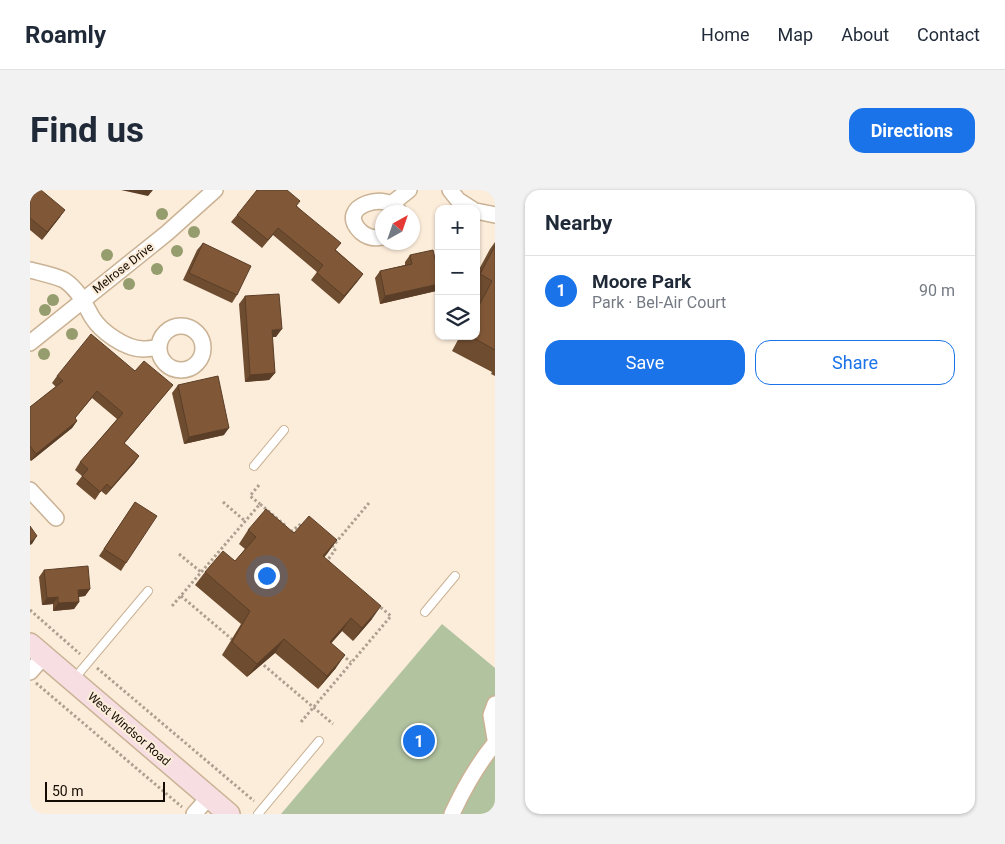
<!DOCTYPE html>
<html lang="en">
<head>
<meta charset="utf-8">
<style>
  body { margin:0; font-family:Roboto,sans-serif; background:#f2f2f3; color:#1f2937 }
  .controls { position:absolute; right:15px; top:15px; display:grid; overflow:hidden; border-radius:10px; box-shadow:0 1px 4px #0004 }
  .controls button { width:45px; height:45px; display:grid; place-items:center; padding:0; border:0; border-bottom:1px solid #e0e1e3; background:#fff; color:#1f2937; font:25px sans-serif }
  .compass { position:absolute; left:345px; top:15px; width:45px; height:45px; border-radius:50%; background:#fff; box-shadow:0 1px 4px #0004; rotate:40deg }
  .scale { position:absolute; left:15px; bottom:12px; width:120px; box-sizing:border-box; padding-left:5px; border:2px solid #140c03; border-top:0; font-size:14px; line-height:18px; white-space:nowrap; color:#140c03; -webkit-text-stroke:4px #fcecda; paint-order:stroke }
  .you { position:absolute; left:236px; top:385px; width:18px; height:18px; margin:-12px; border:4px solid #fff; border-radius:50%; background:#1a73e8; box-shadow:0 0 0 8px #1a73e833 }
  .badge { display:grid; place-items:center; width:32px; height:32px; border-radius:50%; background:#1a73e8; color:#fff; font-size:16px; font-weight:700 }
  .pin { position:absolute; translate:-50% -50%; border:2px solid #fff; box-shadow:0 1px 5px #0006 }
  .list { margin:0; padding:0; list-style:none }
  h2 { display:flex; justify-content:space-between; align-items:center; height:65px; margin:0; padding:0 20px; font-size:21px }
  h2 small { font-size:16px; font-weight:400; color:#747a83 }
  .list li { display:grid; grid-template-columns:32px 1fr auto; gap:15px; align-items:center; box-sizing:border-box; height:70px; padding:0 20px; border-top:1px solid #e0e1e3 }
  .list b { display:block; font-size:19px; white-space:nowrap }
  .list p { margin:0; font-size:16px; white-space:nowrap; color:#747a83 }
  .list em { font-size:16px; font-style:normal; color:#747a83 }
  .actions { display:flex; gap:10px; padding:15px 20px }
  .actions a { flex:1; padding:11px 0; border:1px solid #1a73e8; border-radius:15px; text-align:center; font-size:18px; color:#1a73e8 }
  .actions .main { background:#1a73e8; color:#fff }
  .icon { flex:none; width:28px; height:28px; fill:none; stroke:currentColor; stroke-width:2; stroke-linecap:round; stroke-linejoin:round }
  .map { position:relative; flex:none; width:465px; height:624px; overflow:hidden; border-radius:15px }
  header { display:flex; align-items:center; gap:30px; box-sizing:border-box; height:70px; padding:0 25px; background:#fff; border-bottom:1px solid #e0e1e3 }
  header strong { font-size:24px }
  nav { display:flex; gap:28px; margin-inline-start:auto; font-size:18px }
  .intro { display:flex; align-items:center; justify-content:space-between; box-sizing:border-box; height:120px; padding:0 30px }
  h1 { margin:0; font-size:35px }
  .button { padding:12px 22px; border-radius:15px; background:#1a73e8; color:#fff; font-size:18px; font-weight:700 }
  main { display:flex; gap:30px; padding:0 30px }
  aside { flex:1; background:#fff; border-radius:15px; box-shadow:0 1px 4px #0004 }
  .map>svg:first-child { display:block }
</style>
</head>
<body>
<header>
<strong>Roamly</strong>
<nav><a>Home</a><a>Map</a><a>About</a><a>Contact</a></nav>
</header>
<div class="intro"><h1>Find us</h1><a class="button">Directions</a></div>
<main>
<div class="map">
<svg width="465" height="624" viewBox="0 0 465 624">
  <rect width="100%" height="100%" fill="#fcecda"/>
  <!-- green -->
  <path fill="#b2c3a0" d="M 412,434 L 465,478 L 465,624 L 251,624 Z"/>
  <g fill="none" stroke-linecap="round" stroke-linejoin="round">
    <!-- service casing -->
    <g stroke="#cab294" stroke-width="10">
      <path id="service" d="M 224,276 L 254,240
        M 395,422 L 425,386
        M 44,489 L 118,401
        M 228,624 L 289,551"/>
    </g>
    <!-- minor casing -->
    <g stroke="#cab294" stroke-width="18">
      <path id="minor" d="M 420,0 L 428,10 L 442,19
        M 365,11 L 379,0
        M 446,21 L 465,25
        M 352,47 C 344,49 337,47 331,42 C 303,15 361,0 369,22
        M 0,80 C 11,83 23,85 34,90 C 48,99 54,113 62,127 C 71,142 96,159 113,159 C 118,159 124,158 129,157
        M129 158a22 22 0 1 1 44 0a22 22 0 1 1-44 0Z
        M 0,153 L 137,43 L 185,0
        M 0,300 L 26,328
        M 0,482 L 14,466
        M 465,514 L 461,525 L 465,549
        M 164,624 L 179,607
        M 422,624 C 434,598 447,575 465,553"/>
    </g>
    <!-- secondary casing -->
    <g stroke="#cab294" stroke-width="24">
      <path id="secondary" d="M 0,454 L 199,624"/>
    </g>
    <!-- path -->
    <path stroke="#ada091" stroke-width="3" stroke-dasharray="2.5 2.5" stroke-linecap="butt" d="M 229,295 L 220,306 L 230,314
      M 193,312 L 215,331
      M 261,340 L 262,341 L 272,333 L 275,334
      M 302,357 L 339,313
      M 149,364 L 171,382
      M 299,372 L 297,371 L 305,360 L 299,354
      M 151,406 L 204,451
      M 142,416 L 230,314 L 256,336
      M 0,420 L 50,464
      M 312,465 L 321,472
      M 230,472 L 303,534
      M 67,478 L 224,611
      M 6,493 L 152,617
      M 271,532 L 361,426 L 349,416"/>
    <!-- service -->
    <use href="#service" stroke="#fff" stroke-width="8"/>
    <!-- minor -->
    <use href="#minor" stroke="#fff" stroke-width="15"/>
    <!-- secondary -->
    <use href="#secondary" stroke="#f6dee2" stroke-width="21"/>
  </g>
  <!-- trees -->
  <g fill="#959c6e">
    <circle cx="132" cy="24" r="6"/>
    <circle cx="164" cy="42" r="6"/>
    <circle cx="147" cy="61" r="6"/>
    <circle cx="77" cy="65" r="6"/>
    <circle cx="127" cy="79" r="6"/>
    <circle cx="99" cy="94" r="6"/>
    <circle cx="23" cy="110" r="6"/>
    <circle cx="15" cy="120" r="6"/>
    <circle cx="42" cy="144" r="6"/>
    <circle cx="14" cy="164" r="6"/>
  </g>
  <!-- wall -->
  <path fill="#6e4c30" d="M 0,0 L 30,27 L 12,50 L 0,40 Z
    M 267,16 L 306,60 L 333,84 L 309,114 L 281,90 L 287,82 L 243,45 L 232,58 L 201,32 L 207,25 Z
    M 465,52 L 465,186 L 461,184 L 462,182 L 422,161 L 430,146 L 446,146 L 446,115 L 450,108 L 446,106 L 446,85 L 460,59 Z
    M 173,53 L 207,105 L 202,113 L 153,90 L 167,60 Z
    M 380,65 L 409,85 L 409,97 L 406,101 L 350,114 L 345,88 L 350,81 L 375,75 L 375,72 Z
    M 215,106 L 246,147 L 242,147 L 245,183 L 239,190 L 215,192 L 209,114 Z
    M 105,181 L 137,202 L 94,253 L 109,266 L 104,273 L 76,305 L 71,301 L 65,310 L 46,294 L 52,286 L 45,280 L 50,272 L 87,229 L 62,208 L 45,228 L 47,231 L 42,238 L 1,271 L 0,270 L 0,217 L 26,197 L 22,193 L 27,186 Z
    M 148,195 L 194,245 L 154,254 L 142,203 Z
    M 105,312 L 96,373 L 91,381 L 69,366 Z
    M 218,340 L 264,343 L 307,350 L 294,367 L 342,429 L 323,451 L 312,441 L 301,453 L 306,478 L 288,499 L 245,463 L 217,487 L 192,465 L 211,434 L 165,395 L 175,382 L 205,371 L 215,359 L 209,354 Z
    M 14,380 L 60,399 L 55,406 L 49,407 L 49,412 L 44,419 L 23,421 L 23,414 L 12,415 L 9,387 Z"/>
  <!-- shaded-wall -->
  <path fill="#5a3e27" d="M 91,0 L 123,0 L 118,6 Z
    M 35,20 L 30,27 L 12,50 L 17,42 Z
    M 333,84 L 328,91 L 309,114 L 314,106 Z
    M 409,94 L 409,97 L 406,101 L 350,114 L 355,106 Z
    M 252,139 L 246,147 L 236,147 L 242,140 Z
    M 245,183 L 239,190 L 215,192 L 220,185 Z
    M 143,195 L 137,202 L 89,260 L 94,253 Z
    M 47,231 L 42,238 L 1,271 L 6,264 Z
    M 199,238 L 194,245 L 154,254 L 159,247 Z
    M 109,266 L 104,273 L 76,305 L 81,298 Z
    M 7,346 L 2,354 L 0,355 L 0,352 Z
    M 307,350 L 297,364 L 283,380 L 293,366 Z
    M 60,399 L 55,406 L 43,407 L 48,400 Z
    M 28,407 L 23,414 L 12,415 L 17,408 Z
    M 49,412 L 44,419 L 23,421 L 28,413 Z
    M 351,416 L 342,429 L 323,451 L 332,438 Z
    M 321,428 L 312,441 L 291,465 L 300,452 Z
    M 254,449 L 245,463 L 217,487 L 227,474 Z
    M 315,465 L 306,478 L 288,499 L 297,486 Z"/>
  <!-- building -->
  <path fill="#805838" stroke="#5a3e27" d="M 0,0 L 11,0 L 35,20 L 17,42 L 0,28 Z
    M 227,0 L 257,0 L 270,11 L 266,16 L 311,53 L 305,60 L 333,84 L 314,106 L 287,83 L 293,75 L 248,38 L 238,50 L 207,25 Z
    M 173,53 L 221,76 L 207,105 L 159,83 Z
    M 465,56 L 465,160 L 440,146 L 446,146 L 446,121 L 462,91 L 450,84 Z
    M 403,60 L 409,85 L 409,94 L 355,106 L 350,81 L 382,74 L 380,65 Z
    M 249,104 L 252,139 L 242,140 L 245,183 L 220,185 L 215,106 Z
    M 61,144 L 105,181 L 114,171 L 143,195 L 94,253 L 109,266 L 81,298 L 77,294 L 70,302 L 52,286 L 58,279 L 50,272 L 93,223 L 67,201 L 45,228 L 47,231 L 6,264 L 0,256 L 0,217 L 33,191 L 27,186 Z
    M 188,186 L 199,238 L 159,247 L 148,195 Z
    M 105,312 L 127,326 L 96,373 L 74,359 Z
    M 236,319 L 264,343 L 279,326 L 307,350 L 293,366 L 351,416 L 332,438 L 321,428 L 300,452 L 315,465 L 297,486 L 254,449 L 227,474 L 202,452 L 220,421 L 175,382 L 193,361 L 205,371 L 226,347 L 218,340 Z
    M 0,336 L 7,346 L 0,352 Z
    M 58,376 L 60,399 L 48,400 L 49,412 L 28,413 L 28,407 L 17,408 L 14,380 Z"/>
  <g text-anchor="middle" dominant-baseline="central" stroke-width="4.5" stroke-linejoin="round" paint-order="stroke">
    <!-- street labels -->
    <g font-size="12" fill="#140c03" stroke="#fcecda">
      <text transform="translate(93 78) rotate(-38)">Melrose Drive</text>
      <text transform="translate(99 539) rotate(41)">West Windsor Road</text>
    </g>
  </g>
</svg>
<div class="controls">
<button>+</button>
<button>−</button>
<button><svg class="icon" aria-label="layers" viewBox="0 0 24 24"><path d="M12 4l9 5-9 5-9-5zM3 14l9 5 9-5"/></svg></button>
</div>
<svg class="compass" viewBox="-18 -18 36 36"><path d="M0-13l5 13h-10z" fill="#e53935"/><path d="M0 13l5-13h-10z" fill="#747a83"/></svg>
<div class="scale">50 m</div>
<div class="you"></div>
<div class="pin badge" style="left:389px;top:551px">1</div>
</div>
<aside>
<h2>Nearby<small></small></h2>
<ul class="list">
<li><span class="badge">1</span><div><b>Moore Park</b><p>Park · Bel-Air Court</p></div><em>90 m</em></li>
</ul>
<div class="actions"><a class="main">Save</a><a>Share</a></div>
</aside>
</main>
</body>
</html>
